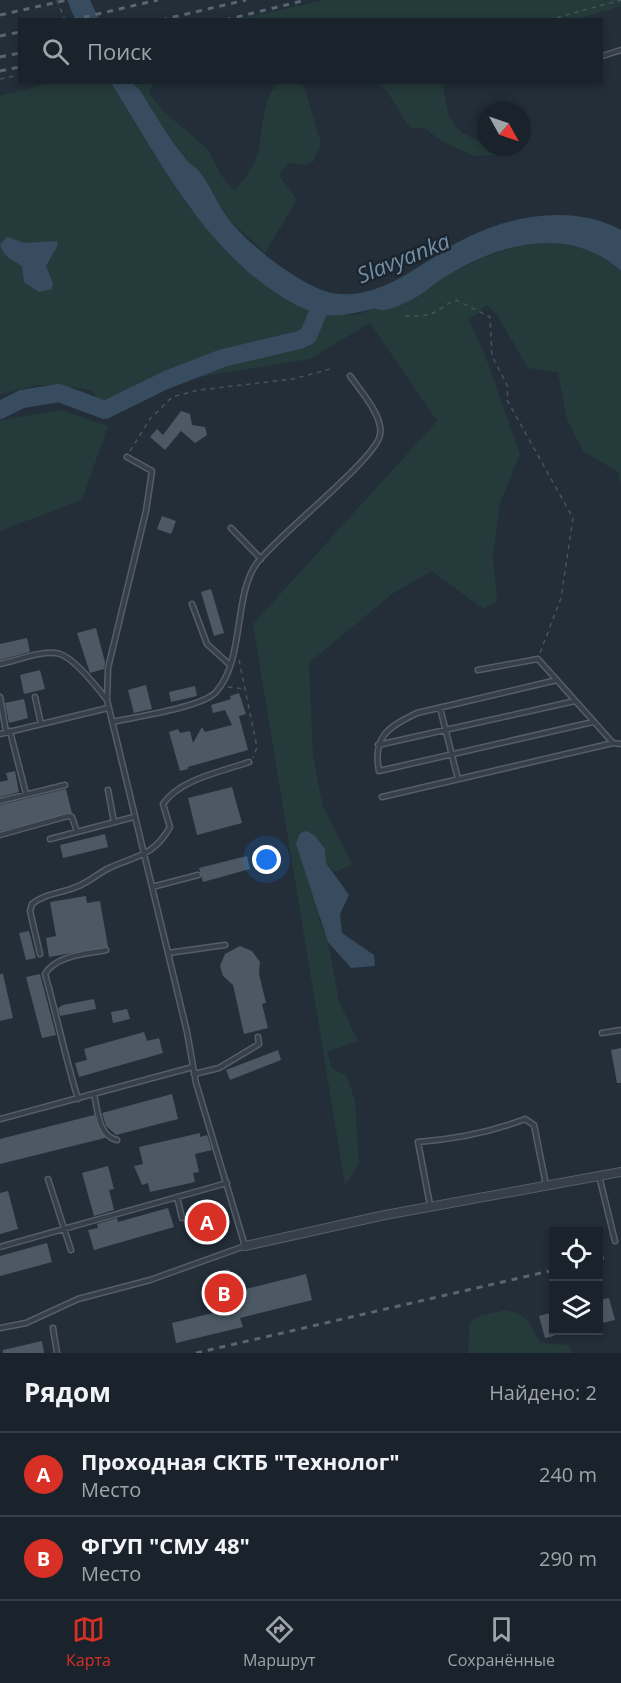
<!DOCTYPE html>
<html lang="ru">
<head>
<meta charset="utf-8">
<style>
  body { margin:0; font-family:"Open Sans",sans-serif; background:#272f37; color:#f1f3f6 }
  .controls { position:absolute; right:18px; bottom:18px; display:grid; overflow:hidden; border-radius:0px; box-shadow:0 3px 9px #0003 }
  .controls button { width:54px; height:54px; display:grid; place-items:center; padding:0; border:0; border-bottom:2px solid #383f47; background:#1a222b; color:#f1f3f6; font:30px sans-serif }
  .compass { position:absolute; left:477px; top:102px; width:54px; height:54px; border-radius:50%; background:#1a222b; box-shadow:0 3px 9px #0003; rotate:130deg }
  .you { position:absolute; left:267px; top:860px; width:21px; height:21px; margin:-15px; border:4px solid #fff; border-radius:50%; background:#1a73e8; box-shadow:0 0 0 9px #1a73e833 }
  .badge { display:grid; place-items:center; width:39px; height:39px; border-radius:50%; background:#d93025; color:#fff; font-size:20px; font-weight:700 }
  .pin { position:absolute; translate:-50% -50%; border:3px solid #fff; box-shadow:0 2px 6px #0006 }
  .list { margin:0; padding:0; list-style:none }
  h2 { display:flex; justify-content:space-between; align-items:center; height:78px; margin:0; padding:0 24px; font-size:26px }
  h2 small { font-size:20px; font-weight:400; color:#9fa4a9 }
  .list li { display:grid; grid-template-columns:39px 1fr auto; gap:18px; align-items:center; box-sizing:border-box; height:84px; padding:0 24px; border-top:2px solid #383f47 }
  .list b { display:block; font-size:22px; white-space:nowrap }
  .list p { margin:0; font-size:20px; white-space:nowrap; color:#9fa4a9 }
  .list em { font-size:20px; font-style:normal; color:#9fa4a9 }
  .icon { flex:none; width:33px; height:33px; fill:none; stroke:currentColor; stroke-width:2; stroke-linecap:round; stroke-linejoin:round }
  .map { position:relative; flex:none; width:621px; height:1353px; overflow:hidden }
  .search { position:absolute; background:#1a222b; box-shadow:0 3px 9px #0003; left:18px; right:18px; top:18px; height:66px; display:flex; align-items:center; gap:15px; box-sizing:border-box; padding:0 21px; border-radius:0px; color:#9fa4a9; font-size:22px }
  .sheet { height:246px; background:#1a222b }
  nav { display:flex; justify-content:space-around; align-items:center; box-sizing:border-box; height:84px; border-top:2px solid #383f47; background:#1a222b; font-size:16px; color:#9fa4a9 }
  nav a { display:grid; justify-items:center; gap:3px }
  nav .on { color:#d93025 }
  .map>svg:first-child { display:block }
</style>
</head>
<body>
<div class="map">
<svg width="621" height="1353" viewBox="0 0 621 1353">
  <rect width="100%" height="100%" fill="#232e39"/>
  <!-- green -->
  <path fill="#253a3a" d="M 324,0 L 621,0 L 621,6 L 575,20 L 238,19 Z
    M 48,83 L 111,83 L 186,203 L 223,249 L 298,305 L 314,313 L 312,321 L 301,337 L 222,354 L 104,404 L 90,390 L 58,385 L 36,385 L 0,395 L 0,96 Z
    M 132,83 L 153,83 L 149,93 L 163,111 L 208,149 L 221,175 L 234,190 C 244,181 253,167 257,155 C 266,131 258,64 304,86 L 321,143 L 313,162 L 304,165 L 288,163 L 279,175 L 297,200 L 265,253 L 226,217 L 198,171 L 186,160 Z
    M 378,83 L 443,83 C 449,120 447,130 486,143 L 486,147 L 497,147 L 517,154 L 474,156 L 442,141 L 424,128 L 410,128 L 386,90 Z
    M 544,242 C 576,245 597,249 621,271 L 621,485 L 618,472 L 583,451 L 567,419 L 558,373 L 528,368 L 497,315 L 487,305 L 469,320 L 482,347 L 520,454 L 500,503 L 493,556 L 497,601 L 483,609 L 432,571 L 392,594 L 309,663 L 313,756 L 323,807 L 352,865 L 334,872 L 326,863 L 325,849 L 315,836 L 319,919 L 328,942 L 339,1001 L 358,1041 L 327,1052 L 332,1068 L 347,1076 L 355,1101 L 359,1164 L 345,1185 L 253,624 L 437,421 L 370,323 L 310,359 L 194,378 L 226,364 L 299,346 L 311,337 L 321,315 L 356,315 L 375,308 L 384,310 L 414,298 L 445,276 L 484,257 L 517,246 Z
    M 61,410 L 108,426 L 82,500 L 0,531 L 0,420 Z
    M 505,1310 C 530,1315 529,1322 540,1343 L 568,1345 L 572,1353 L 468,1353 L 470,1322 L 480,1316 Z"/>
  <!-- water -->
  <path fill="#374c5f" d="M 67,0 L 90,0 L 99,19 L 75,19 Z
    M 111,83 L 132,83 L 140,90 C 154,113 168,137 185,158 C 188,163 194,166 198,170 C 210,184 216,202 227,217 C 246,243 300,286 332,293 C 375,301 414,269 448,248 C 497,218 568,201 621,230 L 621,271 C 570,224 499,243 445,277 C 434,283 426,292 415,298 C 407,302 395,308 386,310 C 381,311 377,308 372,309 C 344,316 326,320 298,306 C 208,259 163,165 111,83 Z
    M 7,237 L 25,243 L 57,241 L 58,245 L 46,266 L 53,283 L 52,289 L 39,292 L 24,282 L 22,266 C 13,260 3,257 0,244 Z
    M 307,831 L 315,836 L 325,849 L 326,863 L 349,895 L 340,914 L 342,933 L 374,955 L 375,966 L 351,968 L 328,942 L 296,844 L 300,833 Z"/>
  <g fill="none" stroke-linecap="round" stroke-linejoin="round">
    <!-- river -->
    <path stroke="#374c5f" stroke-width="18" d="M 0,410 L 22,399 L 59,393 L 105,410 L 166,380 L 223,358 L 299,340 L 308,336 L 322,303"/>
  </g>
  <!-- building -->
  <path fill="#4c5965" d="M 181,411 L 190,414 L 192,425 L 205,427 L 207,435 L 195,443 L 181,431 L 165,450 L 150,437 L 157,429 L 163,435 Z
    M 162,516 L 176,521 L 171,534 L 157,529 Z
    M 211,589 L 224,633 L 214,636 L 201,592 Z
    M 96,628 L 105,662 L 104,669 L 90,673 L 77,633 Z
    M 27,638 L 30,652 L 0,660 L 0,644 Z
    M 40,670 L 45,689 L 24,694 L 20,675 Z
    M 146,685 L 152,709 L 134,713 L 128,690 Z
    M 195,686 L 197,696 L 171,702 L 169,692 Z
    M 239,693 L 246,714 L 239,716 L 248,750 L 188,767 L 188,769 L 180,771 L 169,732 L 178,729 L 180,733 L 190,731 L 193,743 L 202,727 L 205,732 L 232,725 L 225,710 L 213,713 L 211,705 L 231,699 L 230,696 Z
    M 24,699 L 28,718 L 9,723 L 5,703 Z
    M 15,771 L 19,792 L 0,797 L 0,782 L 8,780 L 6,773 Z
    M 232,787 L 242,823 L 197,835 L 188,798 Z
    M 66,789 L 72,813 L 0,831 L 0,805 Z
    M 105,834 L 108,847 L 63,858 L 60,845 Z
    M 247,856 L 250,869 L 203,882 L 199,868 Z
    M 86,896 L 87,903 L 100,901 L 108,947 L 49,957 L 46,938 L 56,936 L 50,902 Z
    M 29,931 L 36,958 L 26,960 L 19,933 Z
    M 240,946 L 252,951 L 260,962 L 259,974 L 266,1003 L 262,1004 L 268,1028 L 244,1034 L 233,985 L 223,976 L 220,966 L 225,954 Z
    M 0,974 L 3,974 L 13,1018 L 0,1021 Z
    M 40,974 L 56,1035 L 42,1038 L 26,977 Z
    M 94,999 L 96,1009 L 60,1016 L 58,1008 L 63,1005 Z
    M 127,1009 L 130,1019 L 113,1023 L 111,1012 Z
    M 144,1032 L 147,1041 L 159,1038 L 163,1053 L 79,1077 L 75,1063 L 87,1060 L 84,1049 Z
    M 621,1048 L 621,1083 L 617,1083 L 611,1050 Z
    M 278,1050 L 281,1060 L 230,1080 L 226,1070 Z
    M 172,1094 L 178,1119 L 116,1135 L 106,1126 L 102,1113 Z
    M 94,1115 L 105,1138 L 0,1164 L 0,1139 Z
    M 200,1133 L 200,1137 L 207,1135 L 212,1150 L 195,1154 L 199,1172 L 193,1173 L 195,1182 L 150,1192 L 148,1183 L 142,1185 L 134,1166 L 143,1164 L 139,1147 Z
    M 108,1166 L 114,1189 L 109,1190 L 114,1210 L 94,1216 L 82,1173 Z
    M 8,1191 L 18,1229 L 0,1234 L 0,1193 Z
    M 168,1208 L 174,1227 L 94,1250 L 88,1230 L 98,1228 L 97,1224 L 117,1218 L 118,1222 Z
    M 219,1210 L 224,1226 L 194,1234 L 190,1218 Z
    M 47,1243 L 52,1262 L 0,1276 L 0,1256 Z
    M 229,1269 L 234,1292 L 306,1274 L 312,1300 L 240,1318 L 243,1327 L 176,1343 L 172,1323 L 217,1312 L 209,1275 Z
    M 609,1298 L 615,1320 L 598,1324 L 598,1300 Z
    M 554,1312 L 554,1336 L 545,1338 L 539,1316 Z
    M 42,1341 L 44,1353 L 3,1353 L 3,1350 Z"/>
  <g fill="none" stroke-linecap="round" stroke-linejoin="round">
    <!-- lane casing -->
    <g stroke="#555e67" stroke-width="7">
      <path id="lane" d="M 602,56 L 621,50
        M 231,528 L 261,559
        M 192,604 L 207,644 L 229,664
        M 0,664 C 17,661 43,649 60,654 C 75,659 97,687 107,700 L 187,1032 L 196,1083 L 245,1246 L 150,1280 L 78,1299 L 26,1323 L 0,1328
        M 478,670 L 538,659 L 613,743
        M 557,680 L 417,713 C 389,727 372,736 379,771 L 593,722
        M 0,697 L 6,732
        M 35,697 L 41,724
        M 107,700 L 108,668 L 146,511 L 152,471 L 127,457
        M 440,708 L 458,779
        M 112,722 C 135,717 203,707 216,692 C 245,660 233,595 257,563 C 278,535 376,459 380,435 C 384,417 360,390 350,376
        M 10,731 L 26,794
        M 0,734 L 108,708
        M 378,745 L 575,701
        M 108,790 L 114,822
        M 382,797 L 613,743 L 621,744
        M 0,801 L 65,785
        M 0,835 L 68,816 L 72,817 L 77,832
        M 50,839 L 134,817
        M 152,887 L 198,875
        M 168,953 L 225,945
        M 40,954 L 30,911 L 32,904 C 45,893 60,894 76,887 C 88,883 97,874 109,868 C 135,856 154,856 170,827 L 163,804 C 180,779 221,772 249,762
        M 602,1033 L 621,1030
        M 194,1074 L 219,1068 L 259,1044 L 258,1037
        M 94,1094 C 98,1111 98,1136 117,1140
        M 78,1099 C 65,1057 57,1016 45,974 C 56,955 87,954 106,950
        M 0,1119 L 193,1067
        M 599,1176 L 615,1241
        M 48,1179 L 71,1250
        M 177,1197 L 182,1218
        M 430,1205 L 418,1142 C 456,1139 489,1133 525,1119 L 534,1125 L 546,1185
        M 0,1247 L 227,1183
        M 53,1328 L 57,1353"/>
    </g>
    <!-- street casing -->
    <g stroke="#555e67" stroke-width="10">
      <path id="street" d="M 245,1246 L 385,1215 L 621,1172"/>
    </g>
    <!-- path -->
    <path stroke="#435657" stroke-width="1.5" stroke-dasharray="4.5 4.5" stroke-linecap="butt" d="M 57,0 L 65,20
      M 548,20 L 621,0
      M 0,79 L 20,75
      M 405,316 C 415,316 426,317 435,312 C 443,308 447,303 456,300 L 490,317 L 492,356 L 508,387 L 507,400 L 573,518 L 561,598 L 540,653
      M 130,451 L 150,419 L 172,397 L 199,390 L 293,379 L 334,368
      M 239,660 L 257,747 L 253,758
      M 228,687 L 244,689"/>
    <!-- lane -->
    <use href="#lane" stroke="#37404a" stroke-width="4"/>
    <!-- street -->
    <use href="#street" stroke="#37404a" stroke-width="8"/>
    <!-- rail -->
    <path stroke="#596570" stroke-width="3" stroke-dasharray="6 6" stroke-linecap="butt" d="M 0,15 L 67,0
      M 72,20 L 158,0
      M 161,20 L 246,0
      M 225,20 L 306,0
      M 0,36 L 20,32
      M 0,57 L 20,53
      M 0,71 L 20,67
      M 598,1259 L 608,1257
      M 196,1353 L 554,1270"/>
  </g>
  <g text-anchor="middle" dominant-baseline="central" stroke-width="5" stroke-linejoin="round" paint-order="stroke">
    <!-- water labels -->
    <g font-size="22" font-style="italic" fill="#738fa8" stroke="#1c252e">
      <text transform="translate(403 257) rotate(-22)">Slavyanka</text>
    </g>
  </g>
</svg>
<div class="controls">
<button><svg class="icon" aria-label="locate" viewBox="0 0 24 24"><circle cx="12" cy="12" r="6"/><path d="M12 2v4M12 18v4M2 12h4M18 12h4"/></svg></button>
<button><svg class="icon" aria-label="layers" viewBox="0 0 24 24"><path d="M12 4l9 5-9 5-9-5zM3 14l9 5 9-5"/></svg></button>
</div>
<svg class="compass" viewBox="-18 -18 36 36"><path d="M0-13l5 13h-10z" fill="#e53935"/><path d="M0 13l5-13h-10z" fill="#9fa4a9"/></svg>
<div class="you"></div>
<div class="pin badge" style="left:207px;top:1222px">A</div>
<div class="pin badge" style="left:224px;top:1293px">B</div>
<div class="search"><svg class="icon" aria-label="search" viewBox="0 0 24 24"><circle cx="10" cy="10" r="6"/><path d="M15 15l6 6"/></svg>Поиск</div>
</div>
<section class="sheet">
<h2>Рядом<small>Найдено: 2</small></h2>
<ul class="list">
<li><span class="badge">A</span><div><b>Проходная СКТБ &quot;Технолог&quot;</b><p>Место</p></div><em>240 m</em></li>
<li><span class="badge">B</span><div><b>ФГУП &quot;СМУ 48&quot;</b><p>Место</p></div><em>290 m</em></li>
</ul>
</section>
<nav>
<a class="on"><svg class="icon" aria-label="map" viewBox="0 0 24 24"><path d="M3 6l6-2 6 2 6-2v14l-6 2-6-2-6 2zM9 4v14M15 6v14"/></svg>Карта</a>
<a><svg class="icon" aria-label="directions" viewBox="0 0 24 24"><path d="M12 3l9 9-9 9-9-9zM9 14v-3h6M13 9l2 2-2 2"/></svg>Маршрут</a>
<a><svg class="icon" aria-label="saved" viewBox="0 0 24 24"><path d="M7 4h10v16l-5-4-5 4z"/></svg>Сохранённые</a>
</nav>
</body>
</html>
